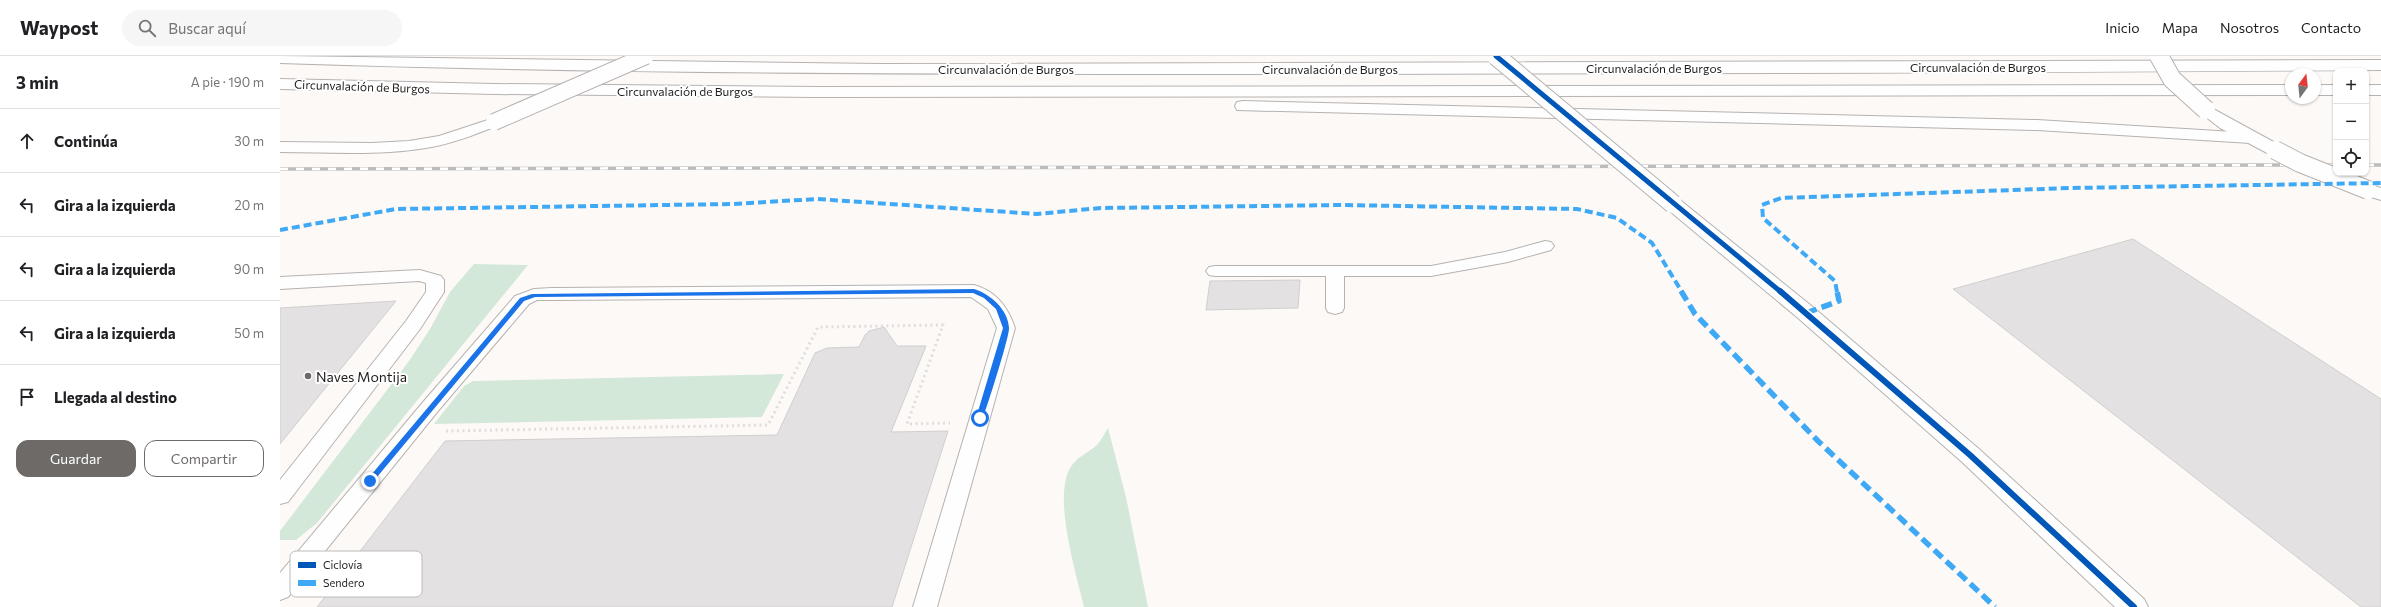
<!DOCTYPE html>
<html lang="es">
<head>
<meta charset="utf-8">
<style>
  body { margin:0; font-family:Commissioner,sans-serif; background:#f6f6f6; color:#202124 }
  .controls { position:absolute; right:12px; top:12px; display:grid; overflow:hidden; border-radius:8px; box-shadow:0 1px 3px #0004 }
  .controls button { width:36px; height:36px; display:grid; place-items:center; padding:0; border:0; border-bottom:1px solid #e0e0e0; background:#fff; color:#202124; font:20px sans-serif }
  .compass { position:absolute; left:2005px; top:12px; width:36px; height:36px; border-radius:50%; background:#fff; box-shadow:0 1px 3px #0004; rotate:15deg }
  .stop { position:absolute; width:12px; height:12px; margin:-9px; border:3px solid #1a73e8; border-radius:50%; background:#fff }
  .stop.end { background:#1a73e8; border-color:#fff; box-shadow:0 1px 4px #0008 }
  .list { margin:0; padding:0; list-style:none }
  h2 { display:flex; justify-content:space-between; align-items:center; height:52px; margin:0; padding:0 16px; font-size:17px }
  h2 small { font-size:13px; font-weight:400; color:#757577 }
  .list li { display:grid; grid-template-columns:26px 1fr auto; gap:12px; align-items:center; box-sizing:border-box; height:64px; padding:0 16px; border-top:1px solid #e0e0e0 }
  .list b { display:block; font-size:15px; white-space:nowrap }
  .list em { font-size:13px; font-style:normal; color:#757577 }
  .actions { display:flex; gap:8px; padding:12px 16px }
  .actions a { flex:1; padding:9px 0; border:1px solid #6d6a68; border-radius:12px; text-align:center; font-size:14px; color:#6d6a68 }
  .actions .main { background:#6d6a68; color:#fff }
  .icon { flex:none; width:22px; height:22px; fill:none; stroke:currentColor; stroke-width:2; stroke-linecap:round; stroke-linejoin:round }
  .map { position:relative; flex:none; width:2101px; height:551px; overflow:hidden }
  header { display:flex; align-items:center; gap:24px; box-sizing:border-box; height:56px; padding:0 20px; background:#fff; border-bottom:1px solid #e0e0e0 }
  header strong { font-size:19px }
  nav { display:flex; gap:22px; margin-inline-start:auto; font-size:14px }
  .search { width:280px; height:36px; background:#f6f6f6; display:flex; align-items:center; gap:10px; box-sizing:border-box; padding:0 14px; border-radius:22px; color:#757577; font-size:15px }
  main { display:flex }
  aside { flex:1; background:#fff }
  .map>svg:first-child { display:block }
</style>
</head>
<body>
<header>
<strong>Waypost</strong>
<div class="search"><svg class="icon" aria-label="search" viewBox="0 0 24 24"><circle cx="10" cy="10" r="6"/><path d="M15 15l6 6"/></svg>Buscar aquí</div>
<nav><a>Inicio</a><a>Mapa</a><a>Nosotros</a><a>Contacto</a></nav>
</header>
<main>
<aside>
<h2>3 min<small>A pie · 190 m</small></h2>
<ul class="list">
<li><svg class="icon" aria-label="ahead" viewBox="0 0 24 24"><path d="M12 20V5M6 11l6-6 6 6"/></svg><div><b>Continúa</b></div><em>30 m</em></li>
<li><svg class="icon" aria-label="left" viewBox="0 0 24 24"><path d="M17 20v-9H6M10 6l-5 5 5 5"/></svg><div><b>Gira a la izquierda</b></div><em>20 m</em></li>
<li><svg class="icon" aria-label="left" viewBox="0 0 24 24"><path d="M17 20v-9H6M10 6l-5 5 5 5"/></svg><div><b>Gira a la izquierda</b></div><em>90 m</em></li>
<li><svg class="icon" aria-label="left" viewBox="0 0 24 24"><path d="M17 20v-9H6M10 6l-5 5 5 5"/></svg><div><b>Gira a la izquierda</b></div><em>50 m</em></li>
<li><svg class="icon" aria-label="arrive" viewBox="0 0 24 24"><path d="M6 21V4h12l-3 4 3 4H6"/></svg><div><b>Llegada al destino</b></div></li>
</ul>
<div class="actions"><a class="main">Guardar</a><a>Compartir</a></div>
</aside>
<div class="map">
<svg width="2101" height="551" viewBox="0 0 2101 551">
  <rect width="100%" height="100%" fill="#fcf9f7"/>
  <!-- green -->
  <path fill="#d4e8d9" d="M 194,208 L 248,209 L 37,467 L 16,484 L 0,484 L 0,475 L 129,305 L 150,273 L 170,236 Z
    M 504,318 L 482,361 L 154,368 L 184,330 L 193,325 Z
    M 828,372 L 846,441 L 868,551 L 804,551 C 796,517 774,445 789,414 C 796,401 806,398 816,390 C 821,385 824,378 828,372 Z"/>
  <!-- building -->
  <path fill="#e4e1e2" stroke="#d0cece" d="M 1853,183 L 2101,343 L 2101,551 L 2081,551 L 1673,233 Z
    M 1020,224 L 1018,252 L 926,254 L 930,225 Z
    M 116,245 L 0,388 L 0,252 Z
    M 604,271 L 617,290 L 646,290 L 611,376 L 668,375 L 612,551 L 37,551 L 165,385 L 497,379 L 535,297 L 547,292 L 579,291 L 585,279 L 589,275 Z"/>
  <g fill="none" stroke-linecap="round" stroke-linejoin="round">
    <!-- lane casing -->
    <g stroke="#b5b2b0" stroke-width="2">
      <path id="lane" d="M 214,62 L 221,66 L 219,69 C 196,78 172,88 146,92 C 98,100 49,96 0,96 L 0,86 L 92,87 L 129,85 L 159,80 Z
        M 1265,185 L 1271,186 L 1274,190 L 1271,194 L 1228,206 L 1151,220 L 1064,220 L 1064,252 L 1062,256 L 1055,258 L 1048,256 L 1046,252 L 1046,220 L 935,220 L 929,219 L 926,215 L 929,211 L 935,210 L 1151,210 L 1225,196 Z
        M 140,214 L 161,220 L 164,224 L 164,236 L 140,273 L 8,446 L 0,448 L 0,424 L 126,265 L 146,236 L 146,227 L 139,225 L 0,233 L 0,221 Z
        M 694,229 C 716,235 728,251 735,272 L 657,551 L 633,551 L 717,272 L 708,253 L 691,241 L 272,244 L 257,244 L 249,248 L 158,355 L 8,541 L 0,544 L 0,517 L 144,345 L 235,240 L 254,233 L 272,232 Z"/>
    </g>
    <!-- secondary casing -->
    <g stroke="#b5b2b0" stroke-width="2">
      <path id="secondary" d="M 1926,49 L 2001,90 L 2004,94 L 2001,98 L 1989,98 L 1940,72 L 1917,54 L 1920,50 Z
        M 2088,128 L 2101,132 L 2101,144 L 2081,138 L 2079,134 L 2081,130 Z
        M 1393,142 L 1400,144 L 1534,252 L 1699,393 L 1864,543 L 1868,551 L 1835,551 L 1681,405 L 1518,262 L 1386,152 L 1383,148 L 1386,144 Z"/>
    </g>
    <!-- highway casing -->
    <g stroke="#b5b2b0" stroke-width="2">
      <path id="highway" d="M 0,0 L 600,8 L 2101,4 L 2101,14 C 1760,17 1418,17 1077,18 C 718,18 359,19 0,7 Z
        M 0,23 L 215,28 L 537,31 L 2011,29 L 2011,39 L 537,41 L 215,38 L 0,33 Z
        M 2035,29 L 2056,29 L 2056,39 L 2035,39 Z
        M 2086,29 L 2101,29 L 2101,39 L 2086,39 Z
        M 963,45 L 1757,64 L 1971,77 L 1977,78 L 1980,82 L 1977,86 L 1971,87 L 1757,74 L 957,54 L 955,50 L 957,46 Z"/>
    </g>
    <!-- path -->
    <path stroke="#dfdede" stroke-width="3" stroke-dasharray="2 3.5" stroke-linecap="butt" d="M 166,375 L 488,369 L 538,271 L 663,269 L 627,368 L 670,367"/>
    <!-- lane -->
    <use href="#lane" fill="#fffefe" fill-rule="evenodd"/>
    <!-- secondary -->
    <use href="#secondary" fill="#fffefe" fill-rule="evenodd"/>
    <!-- highway -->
    <use href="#highway" fill="#fffefe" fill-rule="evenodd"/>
    <!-- rail casing -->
    <g stroke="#bcbcbc" stroke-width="3.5">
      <path id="rail" d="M 2086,109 L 2101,109
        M 0,113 L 2056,109"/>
    </g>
    <!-- rail -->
    <use href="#rail" stroke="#fff" stroke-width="2.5" stroke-dasharray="8" stroke-linecap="butt"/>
    <!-- lane-bridge casing -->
    <g stroke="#b5b2b0" stroke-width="18" stroke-linecap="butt">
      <path id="lane-bridge" d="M 214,66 L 366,0"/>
    </g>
    <!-- secondary-bridge casing -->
    <g stroke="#b5b2b0" stroke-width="20" stroke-linecap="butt">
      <path id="secondary-bridge" d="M 1216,0 L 1393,148
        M 1879,0 L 1892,23 L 1926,54
        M 1995,94 L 2020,107 L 2088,134"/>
    </g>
    <!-- lane-bridge -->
    <use href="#lane-bridge" stroke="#fffefe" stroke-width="16"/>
    <!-- secondary-bridge -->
    <use href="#secondary-bridge" stroke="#fffefe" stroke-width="18"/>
    <!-- quiet-far1 -->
    <path stroke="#3fa9f5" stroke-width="4" stroke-dasharray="8 4" stroke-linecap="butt" d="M 0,174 L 116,153 L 453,148 L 537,143 L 757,158 L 821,152 L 1062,149 L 1297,153 L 1337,162 L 1372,187 L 1402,236
      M 1557,236 L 1555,225 L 1483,162 L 1482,149 L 1501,142 L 1791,132 L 2101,127"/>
    <!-- quiet -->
    <path stroke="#3fa9f5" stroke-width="5.5" stroke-dasharray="11 5.5" stroke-linecap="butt" d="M 1401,235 L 1415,258 L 1538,385 L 1715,551
      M 1526,257 L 1559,245 L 1557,235"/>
    <!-- cycleway-far1 casing -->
    <g stroke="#fff" stroke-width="7">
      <path id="cycleway-far1" d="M 1216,0 L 1501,236"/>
    </g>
    <!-- cycleway casing -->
    <g stroke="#fff" stroke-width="9">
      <path id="cycleway" d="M 1500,235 L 1690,399 L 1854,551"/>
    </g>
    <!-- cycleway-far1 -->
    <use href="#cycleway-far1" stroke="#0057b8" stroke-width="5"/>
    <!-- cycleway -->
    <use href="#cycleway" stroke="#0057b8" stroke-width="6"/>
  </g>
  <!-- route -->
  <path fill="#1a73e8" d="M 694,233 C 710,238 728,253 729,272 C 730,279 706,355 702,364 L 696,362 L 723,272 L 716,253 L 704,242 L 693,237 L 255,241 L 244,245 L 92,427 L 86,425 L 240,242 L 252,238 Z"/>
  <!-- markers -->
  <circle fill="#6d6a68" stroke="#fff" stroke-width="1.5" cx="28" cy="320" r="4"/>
  <g text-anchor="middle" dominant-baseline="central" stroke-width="4" stroke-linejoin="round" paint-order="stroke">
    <!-- far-street labels -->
    <g font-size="12" fill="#201d1b" stroke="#fff">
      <text x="1698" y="11">Circunvalación de Burgos</text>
      <text x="1374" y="12">Circunvalación de Burgos</text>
      <text x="726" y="13">Circunvalación de Burgos</text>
      <text x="1050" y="13">Circunvalación de Burgos</text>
      <text transform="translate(82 30) rotate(2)">Circunvalación de Burgos</text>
      <text x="405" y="35">Circunvalación de Burgos</text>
    </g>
    <!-- poi labels -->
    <g font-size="14" fill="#201d1b" stroke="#fff" text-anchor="start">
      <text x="36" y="320">Naves Montija</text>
    </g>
  </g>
  <!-- legend -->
  <rect x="10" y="495" width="132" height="46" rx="6" fill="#fff" stroke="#bcbbbb" stroke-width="1"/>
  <rect x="18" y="506" width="18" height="6" fill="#0057b8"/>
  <rect x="18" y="524" width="18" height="6" fill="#3fa9f5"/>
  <g font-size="11" fill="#201d1b">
    <text x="43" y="513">Ciclovía</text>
    <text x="43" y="531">Sendero</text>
  </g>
</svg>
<div class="controls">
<button>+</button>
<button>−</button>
<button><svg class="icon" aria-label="locate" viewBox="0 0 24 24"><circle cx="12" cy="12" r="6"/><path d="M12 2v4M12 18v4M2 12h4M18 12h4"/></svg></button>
</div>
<svg class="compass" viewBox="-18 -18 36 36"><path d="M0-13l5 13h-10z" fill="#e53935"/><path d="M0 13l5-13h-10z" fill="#757577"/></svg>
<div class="stop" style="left:700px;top:362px"></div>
<div class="stop end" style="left:90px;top:425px"></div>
</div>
</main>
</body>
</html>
